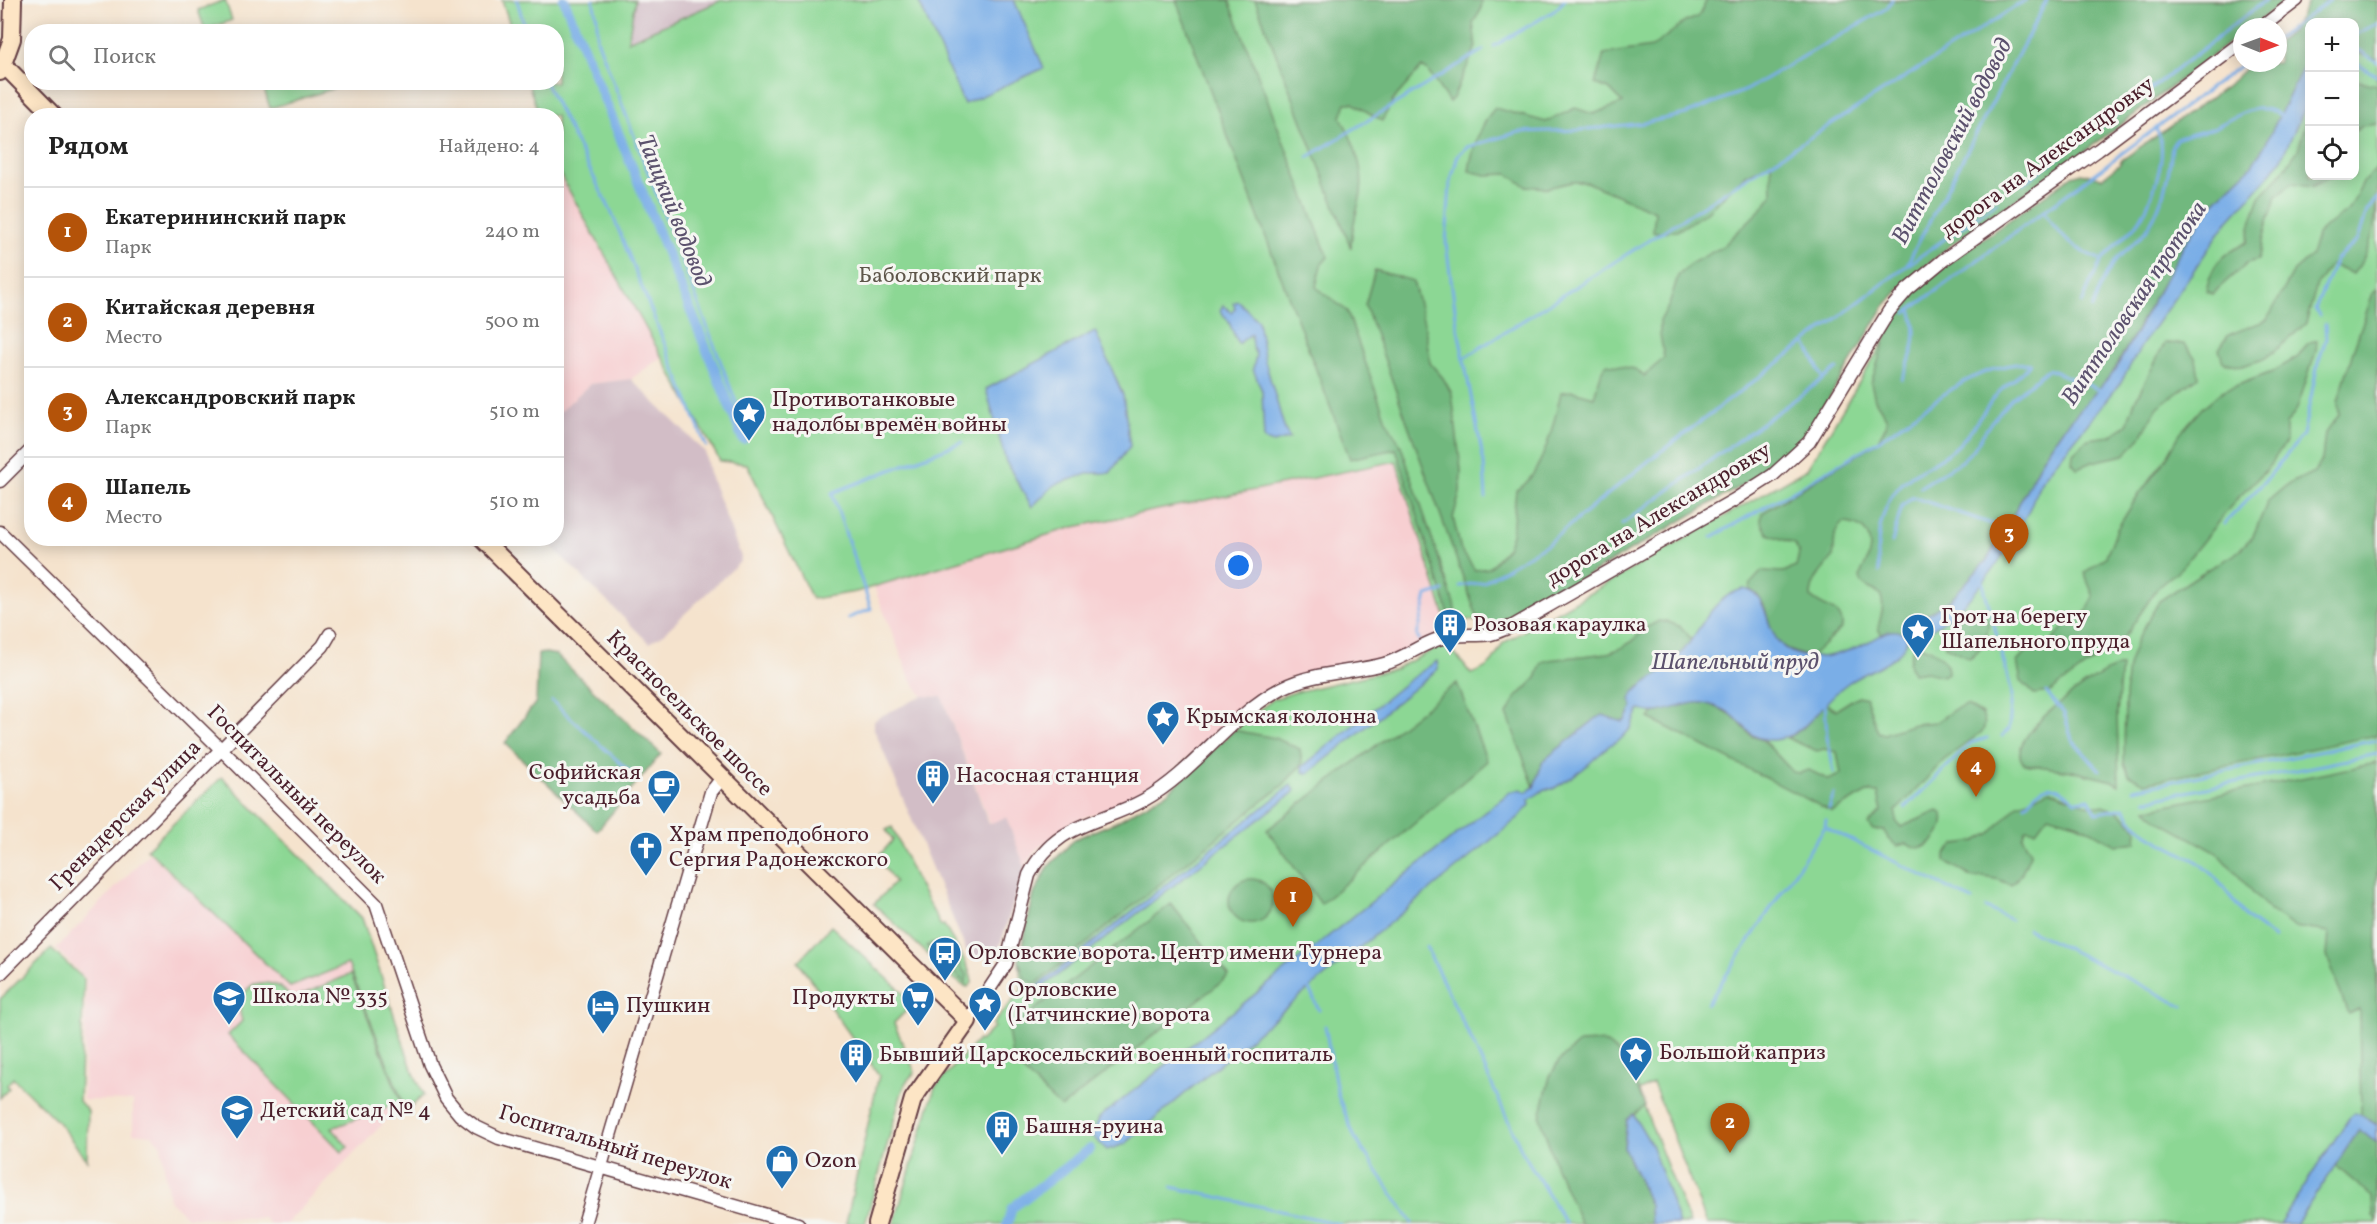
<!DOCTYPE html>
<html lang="ru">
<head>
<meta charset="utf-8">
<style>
  body { margin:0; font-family:Vollkorn,serif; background:#f6f6f6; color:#222 }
  .controls { position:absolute; right:18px; top:18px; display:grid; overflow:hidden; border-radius:12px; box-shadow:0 3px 15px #0003 }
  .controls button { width:54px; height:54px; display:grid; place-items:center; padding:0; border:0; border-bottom:2px solid #e0e0e0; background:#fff; color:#222; font:30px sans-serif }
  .compass { position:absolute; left:2233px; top:18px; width:54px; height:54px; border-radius:50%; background:#fff; box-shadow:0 3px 15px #0003; rotate:91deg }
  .you { position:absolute; left:1239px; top:566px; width:21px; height:21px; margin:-15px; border:4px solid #fff; border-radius:50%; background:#1a73e8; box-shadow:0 0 0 9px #1a73e833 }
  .badge { display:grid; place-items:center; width:39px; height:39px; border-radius:50%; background:#b45309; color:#fff; font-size:20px; font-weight:700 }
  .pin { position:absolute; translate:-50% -50px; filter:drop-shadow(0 2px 3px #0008) }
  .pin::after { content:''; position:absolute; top:32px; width:21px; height:18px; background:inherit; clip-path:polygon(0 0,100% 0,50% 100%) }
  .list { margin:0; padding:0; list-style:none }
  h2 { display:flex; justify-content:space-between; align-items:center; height:78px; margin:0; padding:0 24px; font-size:26px }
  h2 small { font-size:20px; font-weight:400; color:#767676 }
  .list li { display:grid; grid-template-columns:39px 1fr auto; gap:18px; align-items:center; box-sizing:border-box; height:90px; padding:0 24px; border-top:2px solid #e0e0e0 }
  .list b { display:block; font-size:22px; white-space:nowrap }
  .list p { margin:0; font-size:20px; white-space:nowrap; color:#767676 }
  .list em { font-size:20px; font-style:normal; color:#767676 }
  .icon { flex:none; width:33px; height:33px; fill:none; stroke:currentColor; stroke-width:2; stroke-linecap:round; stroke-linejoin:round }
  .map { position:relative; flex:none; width:2377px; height:1224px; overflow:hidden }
  .search { position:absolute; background:#fff; box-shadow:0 3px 15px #0003; left:24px; top:24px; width:540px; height:66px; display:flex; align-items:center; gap:15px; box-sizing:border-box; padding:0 21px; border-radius:24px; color:#767676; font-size:22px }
  .panel { position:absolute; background:#fff; box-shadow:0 3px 15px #0003; left:24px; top:108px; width:540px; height:438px; border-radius:24px }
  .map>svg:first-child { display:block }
</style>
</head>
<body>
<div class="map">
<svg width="2377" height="1224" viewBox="0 0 2377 1224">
  <rect width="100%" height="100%" fill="#f6f6f2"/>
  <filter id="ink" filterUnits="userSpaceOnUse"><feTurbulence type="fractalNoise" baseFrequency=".0167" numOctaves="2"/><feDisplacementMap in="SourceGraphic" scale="12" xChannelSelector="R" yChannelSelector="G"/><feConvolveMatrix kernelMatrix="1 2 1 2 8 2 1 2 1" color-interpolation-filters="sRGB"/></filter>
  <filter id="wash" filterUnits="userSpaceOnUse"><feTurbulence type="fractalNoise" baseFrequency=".008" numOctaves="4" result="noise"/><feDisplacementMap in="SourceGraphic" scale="24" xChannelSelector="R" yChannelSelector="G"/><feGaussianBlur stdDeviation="1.35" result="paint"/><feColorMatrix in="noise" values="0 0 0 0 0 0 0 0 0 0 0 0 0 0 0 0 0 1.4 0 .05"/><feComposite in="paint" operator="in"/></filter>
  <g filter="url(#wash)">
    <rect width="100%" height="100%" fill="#f5e3cd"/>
    <!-- built -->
    <path fill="#f7cfd1" d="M 556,169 L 662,357 L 631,379 L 590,384 L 557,414 Z
      M 1396,461 L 1448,629 L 1396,656 L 1297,676 L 1272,687 L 1246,703 L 1194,753 L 1158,783 L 1111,808 L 1072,822 L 1035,851 L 1025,867 L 1006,817 L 990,824 L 942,697 L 923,696 L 910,678 L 874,587 L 1074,527 Z
      M 149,853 L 290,986 L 348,963 L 403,1103 L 286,1224 L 270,1224 L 263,1218 L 187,1217 L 169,1200 L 161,1145 L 152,1135 L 133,1133 L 133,1101 L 83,1100 L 86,979 L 56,949 Z"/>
    <!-- industrial -->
    <path fill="#d2bdc6" d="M 635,0 L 722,0 L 627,41 Z
      M 631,379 L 705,452 L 709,473 L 741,557 L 739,563 L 662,635 L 649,643 L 544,539 L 556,538 L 557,414 L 590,384 Z
      M 923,696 L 942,697 L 989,824 L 1006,817 L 1025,867 L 996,958 L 977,957 L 966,950 L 874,729 L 874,721 L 881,716 Z"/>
    <!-- green -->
    <path fill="#8cd794" stroke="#6b7b60" stroke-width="1.5" d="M 225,0 L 232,20 L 205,30 L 198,10 Z
      M 502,0 L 635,0 L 628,41 L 722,0 L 2286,0 L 2250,27 L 2242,27 L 2242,33 C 2183,78 2124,124 2063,167 C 2005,207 1927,252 1884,307 L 1500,624 L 1459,619 L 1447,623 L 1396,461 L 1074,527 L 856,592 L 812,599 L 747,464 L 720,461 L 557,169 L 556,116 L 539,115 L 528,83 L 556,82 L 556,32 L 512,31 Z
      M 2377,0 L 2377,1224 L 1707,1224 L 1653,1083 L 1638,1091 L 1690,1224 L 894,1224 L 935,1087 L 978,1040 L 980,1041 L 994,1027 L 992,1025 L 1022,990 L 1019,961 L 1034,894 L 1049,866 L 1075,839 L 1116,822 L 1168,792 L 1246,719 L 1274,699 L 1292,693 L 1395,669 L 1447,643 L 1471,674 C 1493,666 1492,663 1503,643 L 1807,469 L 1884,341 L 2119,166 L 2122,160 L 2260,63 L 2278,63 L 2309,27 L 2310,176 L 2354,176 L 2354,22 Z
      M 262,83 L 262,82 L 352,83 L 270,108 Z
      M 222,777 L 362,918 L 412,1069 L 424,1095 L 406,1111 L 348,964 L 290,987 L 147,849 Z
      M 892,827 L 916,880 L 941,926 L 944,925 C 952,941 971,966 972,983 L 968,987 L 964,986 L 953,978 L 874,904 L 895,882 L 877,858 L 893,840 L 886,830 Z
      M 831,926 L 914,1003 L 894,1023 L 915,1072 L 906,1082 L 901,1095 L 865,1224 L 846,1223 L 879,1075 L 798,962 Z
      M 51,949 L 84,979 L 79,1101 L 88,1111 L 87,1160 L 58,1122 L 13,1078 L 7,1085 L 9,1088 L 0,1098 L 0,999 Z
      M 351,974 L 401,1102 L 332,1128 L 348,1147 L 342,1152 L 228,1035 L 242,1021 C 237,1006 241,992 254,984 C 270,981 283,985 291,999 Z"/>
    <!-- forest -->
    <path fill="#71b87e" stroke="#5e6c54" stroke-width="1.5" d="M 1176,0 L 1229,0 L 1328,257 L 1321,265 L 1316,287 L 1347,311 L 1386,420 L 1401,446 L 1459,619 L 1451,621 L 1396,449 L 1350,459 Z
      M 1255,0 L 1482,0 L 1481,10 L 1473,23 L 1476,47 L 1453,98 L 1449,102 L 1427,70 L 1422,67 L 1394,99 L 1382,121 L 1353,103 L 1346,103 L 1341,117 C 1353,140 1368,175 1359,202 C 1355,218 1351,232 1351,248 Z
      M 1707,0 L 2286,0 L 2250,27 L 2242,27 L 2242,33 L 2085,151 L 1951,245 L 1906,282 L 1884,307 L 1811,428 L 1777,465 L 1532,608 L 1500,624 L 1479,622 L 1365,305 L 1375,270 L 1413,281 L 1425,327 L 1430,363 L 1443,378 L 1452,394 L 1461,470 L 1460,493 L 1453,518 L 1461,550 L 1475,570 L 1489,568 L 1507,548 L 1512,534 L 1516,490 C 1542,479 1555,419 1561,392 L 1573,391 L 1594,397 L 1602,370 L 1607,364 L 1635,369 L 1644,376 L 1664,358 L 1660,334 L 1660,321 L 1669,305 L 1678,276 L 1690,264 L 1722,247 L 1765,205 L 1772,195 L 1771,163 L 1746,175 L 1707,212 L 1677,231 L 1653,232 L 1655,211 L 1586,182 L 1572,182 L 1547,188 L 1526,186 L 1508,174 L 1486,175 L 1469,171 C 1472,150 1480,124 1495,108 L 1546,122 L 1575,108 L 1593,114 L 1623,103 L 1609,89 L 1595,84 L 1604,54 L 1652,47 L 1685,22 L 1698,17 Z
      M 2311,0 L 2377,0 L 2377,59 L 2355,52 L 2354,22 L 2310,22 L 2309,55 L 2265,145 L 2251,167 L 2217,199 L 2185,243 L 2109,379 L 2063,429 L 2042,459 L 2006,529 L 1986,561 L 1950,600 L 1919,620 L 1917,628 L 1907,637 C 1899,629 1891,630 1882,635 L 1878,629 C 1880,616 1886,607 1880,594 C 1874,589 1863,588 1861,581 C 1858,575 1864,568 1866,563 C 1875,541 1868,524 1843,523 C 1831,532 1836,543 1833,557 C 1823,571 1811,579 1811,597 C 1821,609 1845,608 1842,628 L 1811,657 C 1752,647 1781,607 1750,590 L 1751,583 L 1762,571 L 1783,572 L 1796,567 L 1799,553 L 1795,544 L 1768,534 L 1761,521 L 1762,513 L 1876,443 L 1886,426 L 1887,419 L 1875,400 L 1871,383 L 1890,324 L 1901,305 L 1911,294 L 1954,259 L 2072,176 L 2082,173 L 2102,178 L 2119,165 L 2122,160 L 2226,87 L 2251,63 L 2278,63 L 2278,42 L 2292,31 L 2306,5 Z
      M 2355,80 L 2377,85 L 2377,124 L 2362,126 L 2355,131 Z
      M 2309,112 L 2310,176 L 2332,176 L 2313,186 L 2292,183 L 2277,196 L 2268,221 L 2258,260 L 2247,263 L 2212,294 L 2206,291 C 2213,260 2221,257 2247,242 L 2252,220 L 2260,197 L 2280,175 L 2298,150 Z
      M 2377,168 C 2377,207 2377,246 2353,274 L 2344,269 L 2330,265 L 2317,284 L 2306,323 L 2287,341 L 2264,359 L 2242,366 L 2223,362 L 2219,349 L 2228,335 L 2267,320 L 2294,271 L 2311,256 L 2317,235 L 2330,223 L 2349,210 L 2364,181 Z
      M 2377,290 L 2377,735 L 2145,783 L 2129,775 L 2124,763 L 2125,696 L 2128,666 L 2137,640 L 2159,601 L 2208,569 L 2234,555 L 2253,536 L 2268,501 L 2287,485 L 2314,472 L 2322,460 L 2325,433 L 2339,415 L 2338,402 L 2354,348 L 2373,293 Z
      M 2317,340 L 2316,351 L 2297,409 L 2286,424 L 2286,442 L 2267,469 L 2235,501 L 2181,568 L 2158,587 L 2126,635 L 2109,650 L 2050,692 L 2034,694 L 2021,681 L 2017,662 L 2027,651 L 2050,644 L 2065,625 L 2084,616 L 2094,597 L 2084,573 L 2106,557 L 2117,529 L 2135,500 L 2167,457 L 2181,432 L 2202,408 L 2222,391 L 2272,372 L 2298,357 L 2308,343 Z
      M 2165,343 L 2185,344 L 2196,359 L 2199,377 L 2158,407 L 2139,440 L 2124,455 L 2092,462 L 2077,468 L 2072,462 L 2073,453 L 2088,439 L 2111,436 L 2127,424 L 2135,401 Z
      M 1982,614 L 1988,619 C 1990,633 1982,651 1969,658 L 1945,646 L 1945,640 L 1956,619 L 1967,615 Z
      M 1659,621 C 1673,622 1686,626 1691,641 C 1677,660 1659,677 1638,688 L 1633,707 L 1626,720 L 1622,722 L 1603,715 L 1597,718 L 1543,761 L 1534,787 L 1507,714 L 1516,698 L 1536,678 L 1542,662 L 1548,660 L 1608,653 L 1621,648 L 1633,641 L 1643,629 Z
      M 1918,645 C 1932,649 1948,656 1948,673 L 1943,676 L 1926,672 L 1913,674 L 1909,663 L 1913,647 Z
      M 546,653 L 556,655 L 661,754 L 597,831 L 505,743 L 536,702 L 538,654 Z
      M 2121,666 L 2117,713 L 2119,785 L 2112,781 L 2072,771 L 2025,764 C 1996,740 2099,671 2121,666 Z
      M 1457,683 L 1487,761 L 1321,904 L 1267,830 Z
      M 1858,696 L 1866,698 L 1878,732 L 1884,734 L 1914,724 L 1936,722 L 1955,709 L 1967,705 L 1982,714 L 1985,724 L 1983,731 L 1944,760 L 1896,811 L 1896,821 L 1901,827 L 1938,811 L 1943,814 C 1947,834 1925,857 1907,844 L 1897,846 L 1888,839 L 1885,831 L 1873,830 L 1868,824 L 1882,811 L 1878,793 L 1867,792 L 1832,812 L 1649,718 L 1654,713 L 1686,704 L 1699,702 L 1710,704 L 1732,715 L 1752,736 L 1763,740 L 1793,772 L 1799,773 L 1809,770 L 1829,780 L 1841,774 L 1837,752 L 1824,749 L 1817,751 L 1787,738 L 1804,727 L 1825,703 L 1836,710 Z
      M 1234,730 L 1275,738 L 1300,749 L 1302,764 L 1284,784 L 1036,984 L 1025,979 L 1019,961 L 1034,894 L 1049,866 L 1075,839 L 1116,822 L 1168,792 Z
      M 2377,763 L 2377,1125 L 2361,1115 L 2359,1009 L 2348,1014 L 2327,956 L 2329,932 L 2294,927 L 2269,910 L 2219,854 L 2158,820 L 2147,809 Z
      M 2050,790 L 2085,804 L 2102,806 L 2120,812 L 2137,828 L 2136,842 L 2116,845 L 2079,824 L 2048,815 L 2036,831 L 2026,829 L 2022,837 L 2031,852 L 2021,874 L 2011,885 L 2000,880 L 1985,877 L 1973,878 L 1945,861 L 1945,854 L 1956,844 L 1976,841 L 1991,833 L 2018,804 Z
      M1229 901a22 22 0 1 1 44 0a22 22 0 1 1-44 0Z
      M 1171,904 L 1229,976 L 1061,1108 L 1013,1062 L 1008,1030 Z
      M 931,943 L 947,943 C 956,952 961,970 967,975 L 966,984 L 955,974 L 949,963 C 940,959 930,957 927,946 Z
      M 1602,1042 C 1627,1051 1635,1084 1645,1106 L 1627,1120 L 1624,1148 L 1650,1205 L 1651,1224 L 1581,1224 L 1555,1165 L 1540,1117 L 1550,1076 L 1559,1061 L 1579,1043 Z
      M 2359,1130 L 2377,1142 L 2377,1222 L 2373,1216 L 2372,1197 L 2335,1165 Z"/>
    <!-- water -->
    <path fill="#7aaee7" stroke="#626689" stroke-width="1.5" d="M 918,0 L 1014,0 L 1044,68 L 964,104 Z
      M 2309,55 L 2309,100 L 2281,159 L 2268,177 L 2227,222 L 2142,345 L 2119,385 L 2042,480 C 2035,491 2033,503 2027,514 C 2006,554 1968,613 1925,632 L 1917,628 L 1919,620 L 1950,600 L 1986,561 L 2006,529 L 2042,459 L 2063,429 L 2115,370 L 2185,243 L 2217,199 L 2251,167 L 2265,145 Z
      M 1238,301 L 1258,321 L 1265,361 L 1285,430 L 1290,438 L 1274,443 L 1264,440 L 1262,391 L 1253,369 L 1256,355 L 1252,346 L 1251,334 L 1238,344 L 1228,320 L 1220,311 L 1223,305 L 1231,312 L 1235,308 L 1233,303 Z
      M 1095,331 L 1123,395 L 1130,446 L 1110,473 L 1090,473 L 1054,485 L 1032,507 L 1006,462 L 986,389 Z
      M 1743,589 C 1778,593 1755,650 1808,657 C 1828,659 1852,650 1870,641 C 1877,638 1884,632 1891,631 C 1898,630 1903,632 1907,637 C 1908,658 1864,672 1848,683 C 1821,701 1808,737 1773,740 C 1751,741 1746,726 1732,715 C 1726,710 1718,707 1711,705 C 1692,698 1676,710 1657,712 C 1651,713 1645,711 1639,710 L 1631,728 L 1621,739 L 1610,745 L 1583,769 L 1564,782 L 1553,789 L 1545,789 L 1529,800 L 1530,805 L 1518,818 L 1309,989 L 1125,1144 L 1107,1150 L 1092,1136 L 1099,1118 L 1510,792 L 1521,789 L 1526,792 L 1534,787 L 1543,761 L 1597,718 L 1603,715 L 1622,722 L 1626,720 L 1633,707 L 1630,700 L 1633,693 C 1645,682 1661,674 1673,662 C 1699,639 1706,599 1743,589 Z
      M 1437,661 L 1438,669 L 1308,774 L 1303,772 L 1302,767 L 1409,680 Z
      M 1291,785 L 1295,790 L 1293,793 L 1032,995 L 1033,990 Z
      M 2355,1113 L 2361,1115 L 2377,1125 L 2377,1142 L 2359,1130 L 2296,1224 L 2279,1224 L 2349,1118 Z
      M 1633,1114 L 1651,1144 L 1679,1224 L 1651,1224 L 1650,1205 L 1624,1148 L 1627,1120 Z"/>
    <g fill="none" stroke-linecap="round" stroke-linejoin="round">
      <!-- stream -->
      <path stroke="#7aaee7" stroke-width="3" d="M 517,0 L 526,32
        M 593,0 L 597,19 L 597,39 L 749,436
        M 2354,35 L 2377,24
        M 2278,38 L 2330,0
        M 1494,46 L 1554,11 L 1565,0
        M 2359,50 L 2377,62
        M 2358,64 L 2377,76
        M 545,82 L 611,211 L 706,446
        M 1308,157 L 1483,50
        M 2023,183 L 2147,92 L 2266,0
        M 2043,211 C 2061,237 2072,249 2102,260
        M 1906,266 L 2047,0
        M 2082,304 C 2088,289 2093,274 2102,261 C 2111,247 2126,237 2137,224 C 2151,205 2172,148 2155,128
        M 2092,308 C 2099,292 2105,273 2117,259 C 2127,248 2142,239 2149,226 C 2164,201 2169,175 2172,146 L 2176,139 C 2188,134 2201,133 2213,128 C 2237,118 2253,99 2280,115
        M 1906,313 L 2244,63
        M 2319,315 L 2315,309 L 2336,259 L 2358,240 L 2367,211 L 2377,198
        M 1806,343 L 1823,379
        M 1464,358 L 2026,0
        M 1902,379 C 1912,357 1920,334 1911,310
        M 1920,487 L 1960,462 L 1973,450 L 1991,422 L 2011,399 L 2048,369 L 2100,390
        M 1486,498 L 1484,463 L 1457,324 L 1446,243 L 1450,184 L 1458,155 L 1467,147 L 1519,132 L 1579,130 L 1644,123 L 1686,114 L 1746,90 L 1887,8 L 1892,0
        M 1622,524 L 1837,369
        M 2224,524 L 2265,481 L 2303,435 L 2318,363 L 2326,339 L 2325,324
        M 1712,537 C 1766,506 1821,476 1874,443 C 1924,412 1968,364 2030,363
        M 1892,542 L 1902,506 L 1913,497 L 2006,529
        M 1879,572 C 1875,536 1881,498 1911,476 C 1924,467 1938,461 1950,452 C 1971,436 1982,410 2000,391 C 2010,381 2022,375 2030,363
        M 1982,580 L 1997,636
        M 1460,586 L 1484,582 L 1547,544 L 1651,459 L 1905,267 L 1997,202
        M 848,618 L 871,609 L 832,493 L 962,442
        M 1419,640 L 1417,636 L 1427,596 L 1443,591
        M 2000,648 L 2012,693 L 2009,729 L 2002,736
        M 2046,692 L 2064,713 L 2072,740 L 2100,770
        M 552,701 L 637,778
        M 1825,703 L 1827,736 L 1834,772
        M 2134,789 L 2377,740
        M 2146,800 L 2377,754
        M 2025,805 C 2046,781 2052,781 2076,801 L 2089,799 L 2097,813 L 2124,808 L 2131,819 L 2153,838 L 2198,862 L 2215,877 L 2247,918 L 2274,938
        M 1905,808 L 1971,743 L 1987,738
        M 1829,809 L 1834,794
        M 1825,827 L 1972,900
        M 1986,908 L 2011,920
        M 2028,929 L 2183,1006
        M 1426,947 L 1473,1043 L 1522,1151 L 1566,1224
        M 942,951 L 947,958
        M 1309,989 L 1319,1010
        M 1707,1004 L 1825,827 L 1826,820
        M 1325,1026 L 1338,1096 L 1355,1138 L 1412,1223
        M 1172,1187 L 1340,1224"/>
      <!-- canal -->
      <path stroke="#7aaee7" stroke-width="10" d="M 564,0 L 743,439
        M 1007,1224 L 1012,1208 L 1090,1149"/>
    </g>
  </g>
  <g filter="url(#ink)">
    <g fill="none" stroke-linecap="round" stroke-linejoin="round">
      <!-- street casing -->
      <g stroke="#643c43" stroke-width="15">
        <path id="street" d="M 2262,27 L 2297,0
          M 0,481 L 32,449
          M 0,532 L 233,761 L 376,904 L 430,1065 L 446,1098 L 460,1115 L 476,1127 L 499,1138 L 798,1224
          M 0,974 L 323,646 L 330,634
          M 968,1021 L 1006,964 L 1029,875 C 1056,822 1099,825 1144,800 C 1196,771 1229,716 1282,688 C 1313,672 1350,673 1384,664 C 1406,658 1424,641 1446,637 C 1461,634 1476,636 1491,634 C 1499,632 1506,628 1513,626 L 1734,500 L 1773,475 L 1809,442 L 1889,311 L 1907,290 L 1942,261 L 2098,150 L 2242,42
          M 584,1224 L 711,792 L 722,778"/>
      </g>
      <!-- secondary casing -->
      <g stroke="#643c43" stroke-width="20">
        <path id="secondary" d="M 4,65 L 54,116
          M 0,72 L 12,39 L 13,0
          M 481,538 L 968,1021 L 913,1099 L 877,1224"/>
      </g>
      <!-- street -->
      <use href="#street" stroke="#fff" stroke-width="12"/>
      <!-- secondary -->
      <use href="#secondary" stroke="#fde5c5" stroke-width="16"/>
    </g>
  </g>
  <!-- icons -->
  <defs>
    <g id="sight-pin" transform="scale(1.725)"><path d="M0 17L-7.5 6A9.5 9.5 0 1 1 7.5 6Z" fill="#1f6fb2" stroke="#f6f6f2"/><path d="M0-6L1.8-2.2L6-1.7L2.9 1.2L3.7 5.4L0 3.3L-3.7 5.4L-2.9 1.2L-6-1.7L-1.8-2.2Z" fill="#fff"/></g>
    <g id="building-pin" transform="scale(1.725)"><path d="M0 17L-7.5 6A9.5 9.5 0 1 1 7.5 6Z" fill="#1f6fb2" stroke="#f6f6f2"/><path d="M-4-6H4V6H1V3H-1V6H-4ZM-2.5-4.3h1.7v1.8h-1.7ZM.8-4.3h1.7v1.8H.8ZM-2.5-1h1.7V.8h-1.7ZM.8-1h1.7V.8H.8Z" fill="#fff"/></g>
    <g id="cafe-pin" transform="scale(1.725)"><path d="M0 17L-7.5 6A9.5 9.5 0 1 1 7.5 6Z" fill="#1f6fb2" stroke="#f6f6f2"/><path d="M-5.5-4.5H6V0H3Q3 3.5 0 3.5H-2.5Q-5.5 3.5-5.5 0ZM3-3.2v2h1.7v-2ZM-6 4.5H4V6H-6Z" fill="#fff"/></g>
    <g id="church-pin" transform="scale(1.725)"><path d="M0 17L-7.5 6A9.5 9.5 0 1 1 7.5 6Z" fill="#1f6fb2" stroke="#f6f6f2"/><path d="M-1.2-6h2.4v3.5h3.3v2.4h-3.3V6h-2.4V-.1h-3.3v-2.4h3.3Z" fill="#fff"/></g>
    <g id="bus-pin" transform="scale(1.725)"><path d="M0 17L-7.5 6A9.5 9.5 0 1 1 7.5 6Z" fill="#1f6fb2" stroke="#f6f6f2"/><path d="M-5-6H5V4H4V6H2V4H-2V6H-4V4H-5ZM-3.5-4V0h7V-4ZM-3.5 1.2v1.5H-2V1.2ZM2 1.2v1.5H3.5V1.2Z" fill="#fff"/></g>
    <g id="school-pin" transform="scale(1.725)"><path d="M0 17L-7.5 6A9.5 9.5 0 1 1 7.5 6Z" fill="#1f6fb2" stroke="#f6f6f2"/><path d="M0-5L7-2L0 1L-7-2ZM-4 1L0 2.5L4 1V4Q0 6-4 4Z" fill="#fff"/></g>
    <g id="supermarket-pin" transform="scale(1.725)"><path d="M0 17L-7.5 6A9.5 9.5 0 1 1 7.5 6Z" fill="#1f6fb2" stroke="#f6f6f2"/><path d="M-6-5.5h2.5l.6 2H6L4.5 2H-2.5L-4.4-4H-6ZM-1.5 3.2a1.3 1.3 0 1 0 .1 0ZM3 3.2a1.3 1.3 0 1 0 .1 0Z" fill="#fff"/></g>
    <g id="hotel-pin" transform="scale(1.725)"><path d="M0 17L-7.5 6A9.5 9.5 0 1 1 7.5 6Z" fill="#1f6fb2" stroke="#f6f6f2"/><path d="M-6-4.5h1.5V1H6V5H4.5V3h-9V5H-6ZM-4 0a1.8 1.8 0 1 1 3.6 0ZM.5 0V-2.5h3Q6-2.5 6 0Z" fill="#fff"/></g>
    <g id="shop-pin" transform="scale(1.725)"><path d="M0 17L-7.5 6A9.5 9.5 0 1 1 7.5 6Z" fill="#1f6fb2" stroke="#f6f6f2"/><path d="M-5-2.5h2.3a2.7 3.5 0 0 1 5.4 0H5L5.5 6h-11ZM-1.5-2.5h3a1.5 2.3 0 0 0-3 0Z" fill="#fff"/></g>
  </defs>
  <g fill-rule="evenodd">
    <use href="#sight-pin" x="749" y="413"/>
    <use href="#building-pin" x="1450" y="625"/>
    <use href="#sight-pin" x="1918" y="630"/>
    <use href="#sight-pin" x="1163" y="717"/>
    <use href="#building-pin" x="933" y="776"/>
    <use href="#cafe-pin" x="664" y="786"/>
    <use href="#church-pin" x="646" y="848"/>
    <use href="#bus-pin" x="945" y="953"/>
    <use href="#school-pin" x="229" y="997"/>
    <use href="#supermarket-pin" x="918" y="998"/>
    <use href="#sight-pin" x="985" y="1003"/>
    <use href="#hotel-pin" x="603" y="1006"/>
    <use href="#sight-pin" x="1636" y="1053"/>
    <use href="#building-pin" x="856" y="1055"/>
    <use href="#school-pin" x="237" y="1111"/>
    <use href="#building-pin" x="1002" y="1127"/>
    <use href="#shop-pin" x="782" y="1161"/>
  </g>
  <g text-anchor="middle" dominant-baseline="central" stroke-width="6" stroke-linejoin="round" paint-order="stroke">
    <!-- street labels -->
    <g font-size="22" fill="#4a1f2b" stroke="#f6f6f2">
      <text transform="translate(2048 158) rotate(-36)">дорога на Александровку</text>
      <text transform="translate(1659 515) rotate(-31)">дорога на Александровку</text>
      <text transform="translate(689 714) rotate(45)">Красносельское шоссе</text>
      <text transform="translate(296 795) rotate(45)">Госпитальный переулок</text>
      <text transform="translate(126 816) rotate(-45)">Гренадерская улица</text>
      <text transform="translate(615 1148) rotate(17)">Госпитальный переулок</text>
    </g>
    <!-- park labels -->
    <g font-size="22" fill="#5e564a" stroke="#f6f6f2">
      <text x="950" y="276">Баболовский парк</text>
    </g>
    <!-- poi labels -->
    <g font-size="22" fill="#4a1f2b" stroke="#f6f6f2" text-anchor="start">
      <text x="772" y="400">Противотанковые<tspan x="772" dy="25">надолбы времён войны</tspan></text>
      <text x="1941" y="617">Грот на берегу<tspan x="1941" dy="25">Шапельного пруда</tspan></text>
      <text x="1473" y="625">Розовая караулка</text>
      <text x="1186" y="717">Крымская колонна</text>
      <text x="641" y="773" text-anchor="end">Софийская<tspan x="641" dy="25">усадьба</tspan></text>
      <text x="956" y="776">Насосная станция</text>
      <text x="669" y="835">Храм преподобного<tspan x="669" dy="25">Сергия Радонежского</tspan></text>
      <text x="968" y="953">Орловские ворота. Центр имени Турнера</text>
      <text x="1008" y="990">Орловские<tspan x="1008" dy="25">(Гатчинские) ворота</tspan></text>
      <text x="252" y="997">Школа № 335</text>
      <text x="895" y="998" text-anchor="end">Продукты</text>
      <text x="626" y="1006">Пушкин</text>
      <text x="1659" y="1053">Большой каприз</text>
      <text x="879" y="1055">Бывший Царскосельский военный госпиталь</text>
      <text x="260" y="1111">Детский сад № 4</text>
      <text x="1025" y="1127">Башня-руина</text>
      <text x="805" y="1161">Ozon</text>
    </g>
    <!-- water labels -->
    <g font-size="24" font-style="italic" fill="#5b516d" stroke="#f6f6f2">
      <text transform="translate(1953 142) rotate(-62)">Виттоловский водовод</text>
      <text transform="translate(673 211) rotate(68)">Таицкий водовод</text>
      <text transform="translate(2135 304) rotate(-56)">Виттоловская протока</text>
      <text x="1735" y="663">Шапельный пруд</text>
    </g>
  </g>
</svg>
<div class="controls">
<button>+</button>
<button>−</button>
<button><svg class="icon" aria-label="locate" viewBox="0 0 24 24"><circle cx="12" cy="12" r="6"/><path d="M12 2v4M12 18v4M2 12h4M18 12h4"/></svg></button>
</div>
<svg class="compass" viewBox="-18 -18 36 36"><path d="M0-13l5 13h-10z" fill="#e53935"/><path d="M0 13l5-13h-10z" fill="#767676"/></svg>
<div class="you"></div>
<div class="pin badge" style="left:1293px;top:927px">1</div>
<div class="pin badge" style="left:1730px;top:1153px">2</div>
<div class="pin badge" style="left:2009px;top:564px">3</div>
<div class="pin badge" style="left:1976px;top:797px">4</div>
<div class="search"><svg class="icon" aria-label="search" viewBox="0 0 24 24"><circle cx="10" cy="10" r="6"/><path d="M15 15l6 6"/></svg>Поиск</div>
<section class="panel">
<h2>Рядом<small>Найдено: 4</small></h2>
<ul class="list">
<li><span class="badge">1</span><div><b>Екатерининский парк</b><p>Парк</p></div><em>240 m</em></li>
<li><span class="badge">2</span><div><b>Китайская деревня</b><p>Место</p></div><em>500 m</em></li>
<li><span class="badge">3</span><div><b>Александровский парк</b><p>Парк</p></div><em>510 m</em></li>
<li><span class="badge">4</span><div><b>Шапель</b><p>Место</p></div><em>510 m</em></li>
</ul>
</section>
</div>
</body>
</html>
